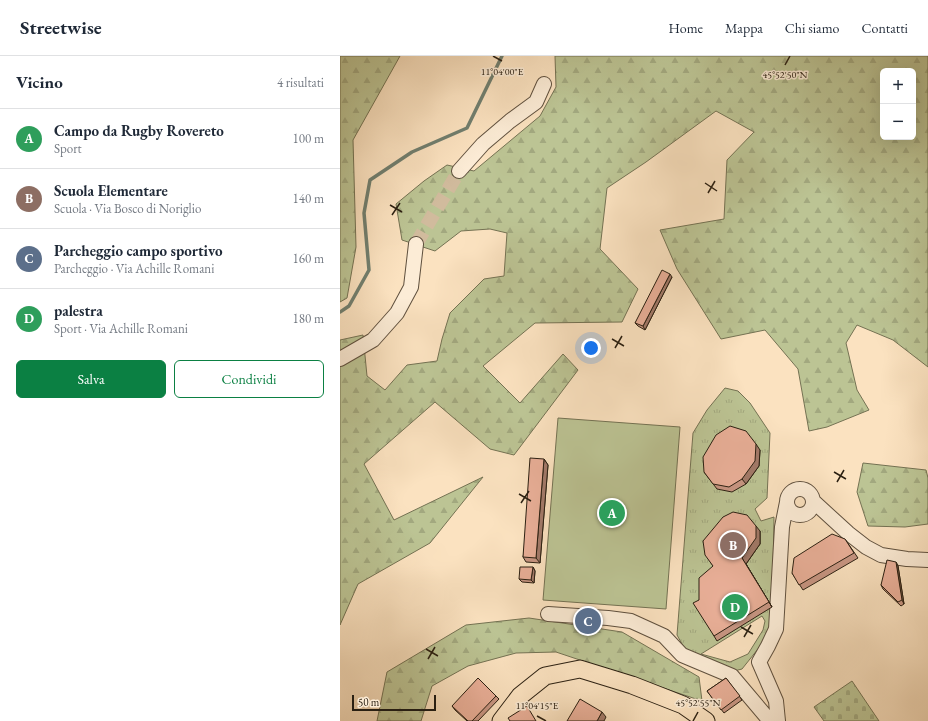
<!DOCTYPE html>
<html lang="it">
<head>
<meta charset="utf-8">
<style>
  body { margin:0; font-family:"EB Garamond",serif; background:#f6f6f7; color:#1f2937 }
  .controls { position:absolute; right:12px; top:12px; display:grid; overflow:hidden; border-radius:6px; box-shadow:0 4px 16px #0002 }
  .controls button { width:36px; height:36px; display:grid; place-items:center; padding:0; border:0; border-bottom:1px solid #e0e1e3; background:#fff; color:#1f2937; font:20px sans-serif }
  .scale { position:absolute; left:12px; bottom:10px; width:84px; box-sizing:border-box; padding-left:4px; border:2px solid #2b2012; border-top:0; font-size:11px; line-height:14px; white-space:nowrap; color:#2b2012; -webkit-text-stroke:3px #fcecd6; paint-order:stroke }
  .you { position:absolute; left:251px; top:292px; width:14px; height:14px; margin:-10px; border:3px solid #fff; border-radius:50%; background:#1a73e8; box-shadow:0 0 0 6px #1a73e833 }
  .badge { display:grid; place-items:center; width:26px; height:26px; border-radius:50%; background:#0b8043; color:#fff; font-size:13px; font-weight:700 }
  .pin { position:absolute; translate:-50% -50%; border:2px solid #fff; box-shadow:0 1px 4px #0006 }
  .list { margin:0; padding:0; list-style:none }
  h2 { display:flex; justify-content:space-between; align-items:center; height:52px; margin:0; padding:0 16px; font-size:17px }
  h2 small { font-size:13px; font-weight:400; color:#747a83 }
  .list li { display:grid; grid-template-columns:26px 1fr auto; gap:12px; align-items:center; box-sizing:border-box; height:60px; padding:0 16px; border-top:1px solid #e0e1e3 }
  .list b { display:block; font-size:15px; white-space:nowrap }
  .list p { margin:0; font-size:13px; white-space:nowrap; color:#747a83 }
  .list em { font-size:13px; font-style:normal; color:#747a83 }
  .actions { display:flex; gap:8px; padding:12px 16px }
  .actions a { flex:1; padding:9px 0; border:1px solid #0b8043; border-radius:6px; text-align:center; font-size:14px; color:#0b8043 }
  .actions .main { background:#0b8043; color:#fff }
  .map { position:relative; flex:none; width:588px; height:665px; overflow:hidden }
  header { display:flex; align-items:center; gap:24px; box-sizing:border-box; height:56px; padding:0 20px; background:#fff; border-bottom:1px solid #e0e1e3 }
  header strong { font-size:19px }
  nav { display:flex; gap:22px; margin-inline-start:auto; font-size:14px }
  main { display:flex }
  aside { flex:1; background:#fff }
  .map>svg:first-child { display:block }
</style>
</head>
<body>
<header>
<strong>Streetwise</strong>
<nav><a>Home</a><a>Mappa</a><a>Chi siamo</a><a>Contatti</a></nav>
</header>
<main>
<aside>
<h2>Vicino<small>4 risultati</small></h2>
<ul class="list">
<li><span class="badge" style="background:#2e9e5b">A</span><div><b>Campo da Rugby Rovereto</b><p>Sport</p></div><em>100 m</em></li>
<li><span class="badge" style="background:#8d6e63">B</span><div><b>Scuola Elementare</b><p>Scuola · Via Bosco di Noriglio</p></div><em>140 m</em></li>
<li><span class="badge" style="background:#5c6f8a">C</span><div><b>Parcheggio campo sportivo</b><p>Parcheggio · Via Achille Romani</p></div><em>160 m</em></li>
<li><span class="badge" style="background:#2e9e5b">D</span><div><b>palestra</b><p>Sport · Via Achille Romani</p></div><em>180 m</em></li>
</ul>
<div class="actions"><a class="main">Salva</a><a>Condividi</a></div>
</aside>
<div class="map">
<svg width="588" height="665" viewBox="0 0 588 665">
  <defs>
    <pattern id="grass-tufts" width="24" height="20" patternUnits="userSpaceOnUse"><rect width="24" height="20" fill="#bcc494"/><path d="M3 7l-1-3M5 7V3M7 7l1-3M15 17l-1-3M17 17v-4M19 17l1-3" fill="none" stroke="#a2a87f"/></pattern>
    <pattern id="forest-firs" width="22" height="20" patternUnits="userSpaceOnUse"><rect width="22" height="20" fill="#bcc494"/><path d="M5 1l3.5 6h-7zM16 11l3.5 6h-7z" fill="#a2a87f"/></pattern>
    <pattern id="cemetery-stones" width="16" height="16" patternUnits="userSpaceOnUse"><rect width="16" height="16" fill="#bcc494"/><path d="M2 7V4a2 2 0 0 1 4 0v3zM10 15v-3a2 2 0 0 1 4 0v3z" fill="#a2a87f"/></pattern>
  </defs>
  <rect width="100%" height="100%" fill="#fbe2c0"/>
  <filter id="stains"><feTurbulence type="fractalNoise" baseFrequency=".005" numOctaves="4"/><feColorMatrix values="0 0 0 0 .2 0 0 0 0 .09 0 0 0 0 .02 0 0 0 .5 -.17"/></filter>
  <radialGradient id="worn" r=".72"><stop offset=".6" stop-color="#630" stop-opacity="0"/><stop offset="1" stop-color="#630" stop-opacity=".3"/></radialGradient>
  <!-- grass -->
  <path fill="url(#grass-tufts)" stroke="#747253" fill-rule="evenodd" d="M 385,332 L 398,335 L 410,347 L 430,377 L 427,442 L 415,453 L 421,465 L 434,461 L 432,571 L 426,583 L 402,613 L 394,615 L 347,597 L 337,579 L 353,377 L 367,354 ZM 420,475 L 420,488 L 406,508 L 432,551 L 376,515 L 369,504 L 366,490 ZM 422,560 L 425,565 L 423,574 L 408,598 L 390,606 L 361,598 Z"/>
  <!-- forest -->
  <path fill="url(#forest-firs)" stroke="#747253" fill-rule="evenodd" d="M 0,0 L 60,0 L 13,84 L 16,191 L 7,242 L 0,246 Z
    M 215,0 L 588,0 L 588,311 L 553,284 L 517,269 L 506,287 L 517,334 L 529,354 L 487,371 L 469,375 L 458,313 L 425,274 L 381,283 L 337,213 L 320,174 L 384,163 L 387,104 L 414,76 L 376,55 L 306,106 L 267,132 L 260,193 L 298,233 L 282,266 L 195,267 L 143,310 L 180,347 L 223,298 L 238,314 L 174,399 L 150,393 L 95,346 L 24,408 L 54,464 L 143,421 L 90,487 L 18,528 L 0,569 L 0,284 L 23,279 L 27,320 L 45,334 L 67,309 L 97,305 L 102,283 L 110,257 L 144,223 L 164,220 L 167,177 L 150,173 L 121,175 L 95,195 L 62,184 L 56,148 L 84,125 L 107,109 L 134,115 L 200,60 L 216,31 ZM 543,15 L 573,15 L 573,81 L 543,81 Z
    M 523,407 L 586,414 L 588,422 L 588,468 L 565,471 L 528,470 L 517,436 Z
    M 189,562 L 282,576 L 359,621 L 362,645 L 216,596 L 176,597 L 128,610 L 92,630 L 81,665 L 37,665 L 47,616 L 126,569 Z"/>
  <!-- cemetery -->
  <path fill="url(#cemetery-stones)" stroke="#747253" d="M 512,625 L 539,665 L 484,665 L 474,651 Z"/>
  <!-- pitch -->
  <path fill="#bcc494" stroke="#747253" d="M 218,362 L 340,371 L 326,553 L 203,544 Z"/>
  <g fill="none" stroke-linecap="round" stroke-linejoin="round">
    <!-- stream -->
    <path stroke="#717f6f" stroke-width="3.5" d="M 0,256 L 9,250 L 29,214 L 24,157 L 30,124 L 72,96 L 127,72 L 162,0"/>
    <!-- minor-tunnel -->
    <path stroke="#d1bb9d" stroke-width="14" stroke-dasharray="14 7" stroke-linecap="butt" d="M 76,188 L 119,115"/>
    <!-- minor casing -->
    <g stroke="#5f503e" stroke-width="16">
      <path id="minor" d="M 119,115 L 143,88 L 170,65 L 196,46 L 204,28
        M 0,303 L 33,284 L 57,257 L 71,231 L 76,188
        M447 446a13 13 0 1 1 26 0a13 13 0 1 1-26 0Z
        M 473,445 L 508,477 L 526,491 L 541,499 L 567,503 L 588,504
        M 208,558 L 268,562 L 291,565 L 324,580 L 342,599 L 392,620 L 430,665
        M 438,665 L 436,645 L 419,606 L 428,590 L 436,573 L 442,471 L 447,446"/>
    </g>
    <!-- major casing -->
    <g stroke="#2b2012" stroke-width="19">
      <path id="major" d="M 161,665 L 180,640 L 205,620 L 240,613 L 292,629 L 343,649 L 366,665"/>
    </g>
    <!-- minor -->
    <use href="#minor" stroke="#fcecd6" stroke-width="14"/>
    <!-- major -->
    <use href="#major" stroke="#fbe2c0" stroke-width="17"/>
  </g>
  <!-- wall -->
  <path fill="#c89683" stroke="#2b2012" d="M 332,221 L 305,274 L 298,270 L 295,267 Z
    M 420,394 L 419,410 L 406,428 L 392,436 L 377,433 L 364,416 Z
    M 204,403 L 208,409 L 200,507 L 186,506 L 183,501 Z
    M 420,475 L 420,488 L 406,508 L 432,551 L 377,585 L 374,580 L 359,544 Z
    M 505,483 L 518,502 L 463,534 L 452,517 Z
    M 556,506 L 558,510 L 564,548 L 561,550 L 543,533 L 541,529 Z
    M 193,511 L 195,515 L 194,527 L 182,526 L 179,523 Z
    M 386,622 L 402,644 L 384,657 L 367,635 Z
    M 156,640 L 159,643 L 138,665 L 127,665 L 115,654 L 112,650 Z"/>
  <!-- shaded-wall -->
  <path fill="#a37a6a" stroke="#2b2012" d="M 330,218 L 332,221 L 305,274 L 303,270 Z
    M 416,388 L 420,394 L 419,410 L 406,428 L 402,423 Z
    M 204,403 L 208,409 L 200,507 L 196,502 Z
    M 416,470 L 420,475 L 420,488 L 406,508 L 432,551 L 402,502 Z
    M 556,506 L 558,510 L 564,548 L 562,544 Z
    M 193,511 L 195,515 L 194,527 L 191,524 Z
    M 262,656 L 266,661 L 264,665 L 257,665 Z"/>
  <!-- building -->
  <path fill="#e9af98" stroke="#2b2012" d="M 322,214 L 330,218 L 303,270 L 295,267 Z
    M 390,370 L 406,375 L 416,388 L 415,405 L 402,423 L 389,431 L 373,428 L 364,416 L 363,401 L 376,379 Z
    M 190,402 L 204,403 L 196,502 L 183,501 Z
    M 393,456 L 407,459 L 416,470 L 416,482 L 402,502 L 429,546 L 374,580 L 353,547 L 359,544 L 359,522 L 373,510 L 365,499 L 363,485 L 383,461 Z
    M 492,478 L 505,483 L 514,497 L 459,529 L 452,517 L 454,502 Z
    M 547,504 L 556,506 L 562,544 L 558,546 L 541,529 Z
    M 180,511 L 193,511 L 191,524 L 179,523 Z
    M 138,622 L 156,640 L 132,665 L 128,665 L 112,650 Z
    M 386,622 L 400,640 L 381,654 L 367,635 Z
    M 240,643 L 262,656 L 257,665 L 227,665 Z
    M 187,650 L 196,665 L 170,665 L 168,662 Z"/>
  <!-- ticks -->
  <path fill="none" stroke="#2b2012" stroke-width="1.5" d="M 153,0 L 162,5M 445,9 L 450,0M 365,127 L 377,135M 368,137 L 375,125M 50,149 L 62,156M 52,159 L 60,147M 272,283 L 284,290M 275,292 L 282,280M 494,416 L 506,423M 497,426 L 504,414M 179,438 L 191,445M 181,447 L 189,435M 401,571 L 413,578M 404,581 L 411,569M 86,593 L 98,600M 88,603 L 95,591M 197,660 L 206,665M 353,665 L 358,656"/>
  <g font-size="10" text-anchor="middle" fill="#2b2012" stroke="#fcecd6" stroke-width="3" stroke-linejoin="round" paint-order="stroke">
    <text x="162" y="19">11°04'00"E</text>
    <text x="445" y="22">45°52'50"N</text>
    <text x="358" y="650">45°52'55"N</text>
    <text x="197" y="653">11°04'15"E</text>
  </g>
  <rect width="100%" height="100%" filter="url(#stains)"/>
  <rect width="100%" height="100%" fill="url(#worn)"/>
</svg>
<div class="controls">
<button>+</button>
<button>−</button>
</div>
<div class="scale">50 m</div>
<div class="you"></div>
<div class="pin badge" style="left:272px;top:457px;background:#2e9e5b">A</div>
<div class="pin badge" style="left:393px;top:489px;background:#8d6e63">B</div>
<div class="pin badge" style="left:248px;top:565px;background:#5c6f8a">C</div>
<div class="pin badge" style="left:395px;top:551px;background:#2e9e5b">D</div>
</div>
</main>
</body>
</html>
